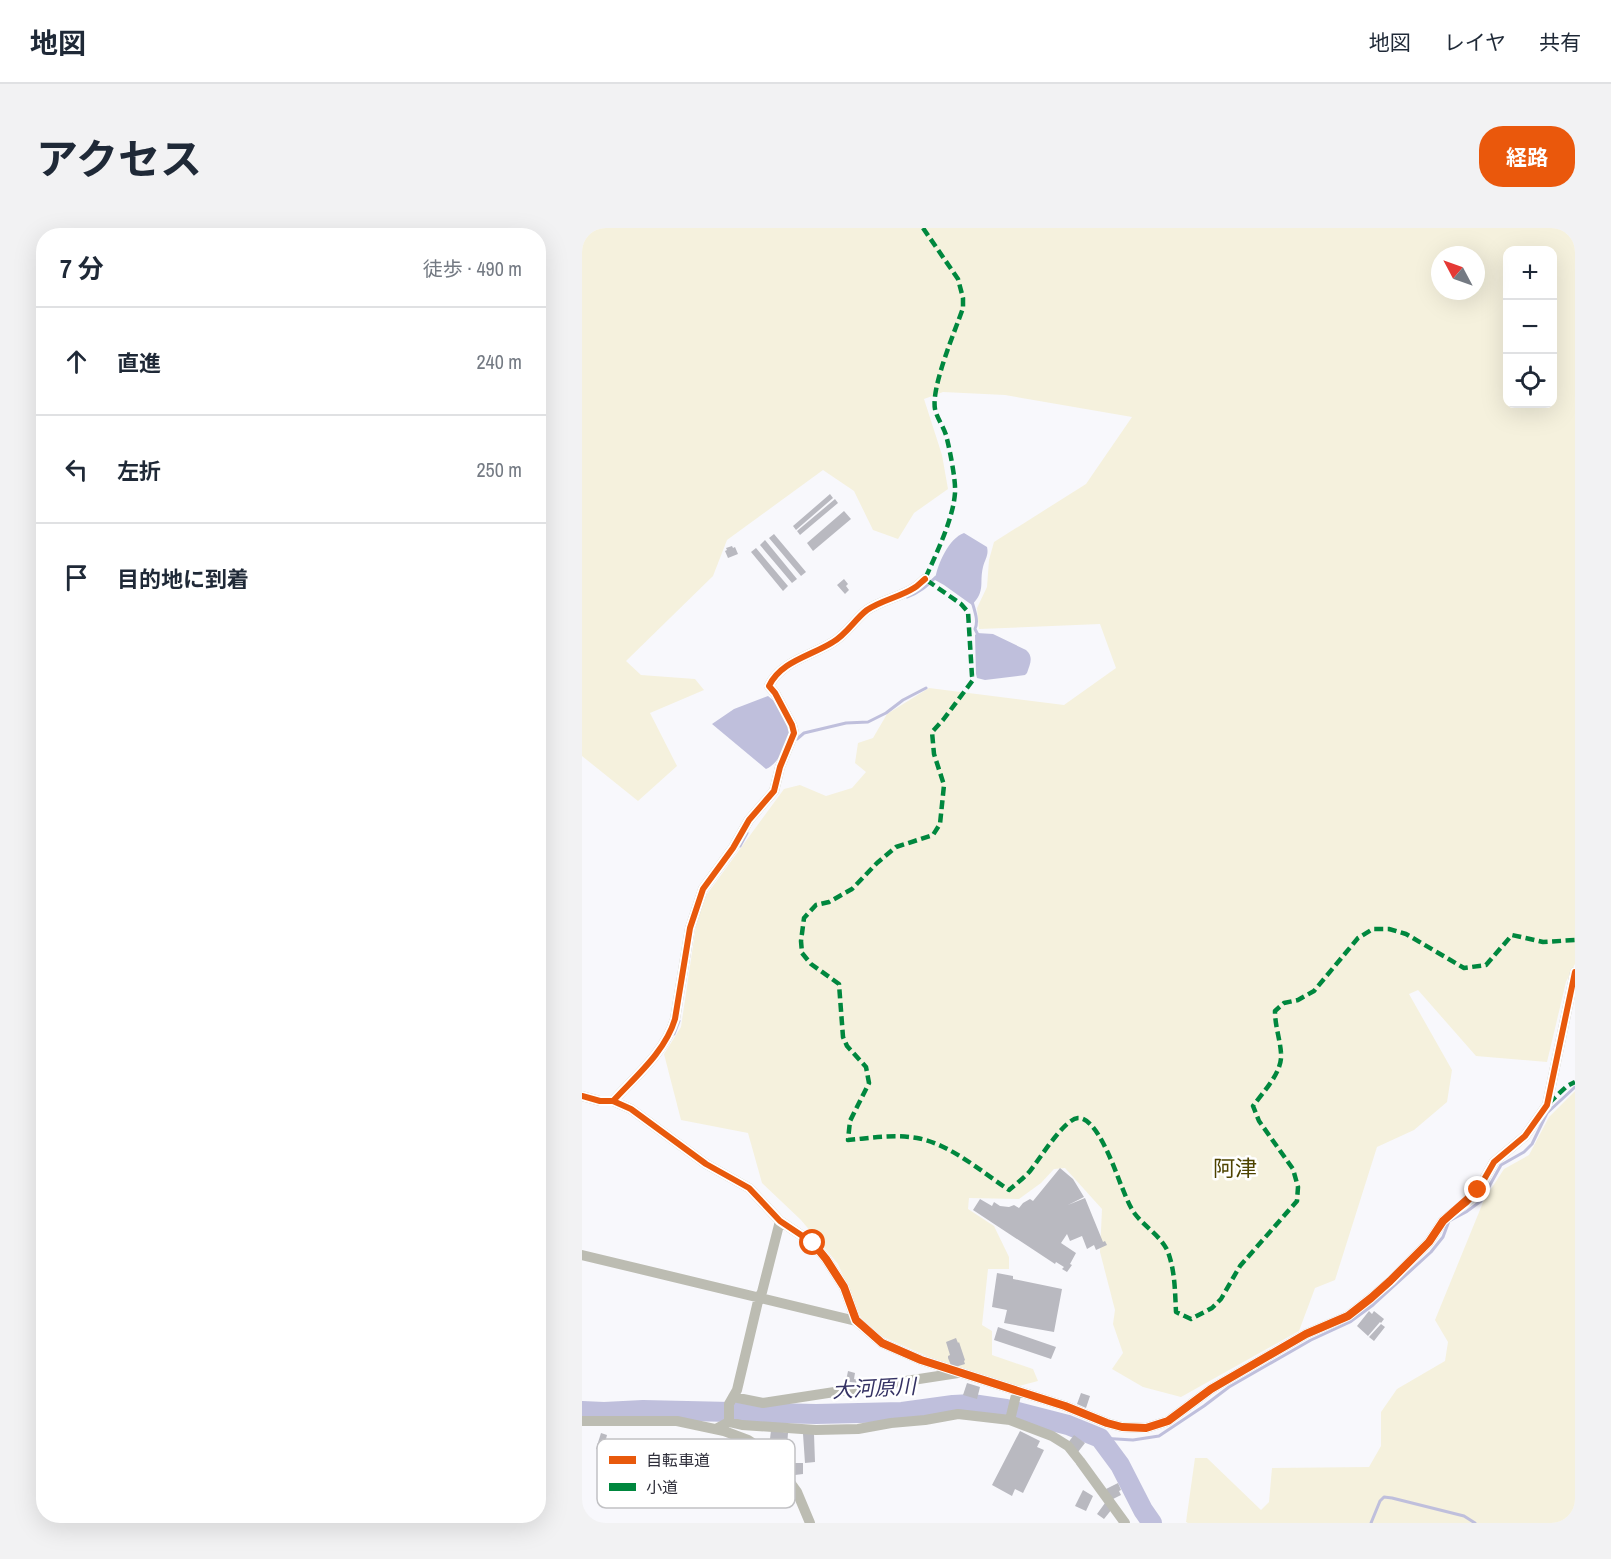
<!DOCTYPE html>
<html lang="ja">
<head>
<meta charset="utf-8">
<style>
  body { margin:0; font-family:"Archivo Narrow","Noto Sans JP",sans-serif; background:#f2f2f3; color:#1f2937 }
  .controls { position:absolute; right:18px; top:18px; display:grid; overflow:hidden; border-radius:12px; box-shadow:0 6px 24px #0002 }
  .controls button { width:54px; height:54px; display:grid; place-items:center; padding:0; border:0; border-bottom:2px solid #e0e1e3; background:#fff; color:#1f2937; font:30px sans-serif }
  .compass { position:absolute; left:849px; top:18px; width:54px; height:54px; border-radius:50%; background:#fff; box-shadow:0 6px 24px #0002; rotate:311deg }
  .stop { position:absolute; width:18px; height:18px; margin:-14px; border:4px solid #ea580c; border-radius:50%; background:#fff }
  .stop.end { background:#ea580c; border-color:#fff; box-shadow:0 2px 6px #0008 }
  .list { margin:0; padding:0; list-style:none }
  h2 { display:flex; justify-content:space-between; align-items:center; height:78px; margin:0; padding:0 24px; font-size:26px }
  h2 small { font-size:20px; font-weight:400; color:#747a83 }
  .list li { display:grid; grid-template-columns:39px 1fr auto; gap:18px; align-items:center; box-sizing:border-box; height:108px; padding:0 24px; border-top:2px solid #e0e1e3 }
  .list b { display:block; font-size:22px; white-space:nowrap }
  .list em { font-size:20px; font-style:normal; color:#747a83 }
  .icon { flex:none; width:33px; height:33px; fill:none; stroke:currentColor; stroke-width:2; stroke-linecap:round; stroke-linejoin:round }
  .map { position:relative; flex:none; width:993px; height:1295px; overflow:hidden; border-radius:24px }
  header { display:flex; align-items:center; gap:36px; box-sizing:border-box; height:84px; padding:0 30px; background:#fff; border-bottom:2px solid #e0e1e3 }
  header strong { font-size:28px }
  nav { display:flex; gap:33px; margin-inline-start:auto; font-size:21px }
  .intro { display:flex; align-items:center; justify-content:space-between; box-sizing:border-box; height:144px; padding:0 36px }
  h1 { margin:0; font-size:42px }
  .button { padding:15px 27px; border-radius:24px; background:#ea580c; color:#fff; font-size:21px; font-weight:700 }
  main { display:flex; gap:36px; padding:0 36px }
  aside { flex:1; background:#fff; border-radius:24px; box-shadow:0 6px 24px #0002 }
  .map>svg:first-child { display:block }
</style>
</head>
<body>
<header>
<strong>地図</strong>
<nav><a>地図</a><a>レイヤ</a><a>共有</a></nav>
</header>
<div class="intro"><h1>アクセス</h1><a class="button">経路</a></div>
<main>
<aside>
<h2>7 分<small>徒歩 · 490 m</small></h2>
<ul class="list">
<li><svg class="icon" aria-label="ahead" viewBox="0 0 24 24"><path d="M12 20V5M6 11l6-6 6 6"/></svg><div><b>直進</b></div><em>240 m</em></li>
<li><svg class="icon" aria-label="left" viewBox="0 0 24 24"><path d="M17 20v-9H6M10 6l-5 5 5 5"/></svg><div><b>左折</b></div><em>250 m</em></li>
<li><svg class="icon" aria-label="arrive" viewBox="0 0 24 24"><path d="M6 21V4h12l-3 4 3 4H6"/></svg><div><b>目的地に到着</b></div></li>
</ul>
</aside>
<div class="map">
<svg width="993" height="1295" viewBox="0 0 993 1295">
  <rect width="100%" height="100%" fill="#f8f8fc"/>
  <!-- green -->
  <path fill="#f5f1dd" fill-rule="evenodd" d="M 0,0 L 993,0 L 993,736 L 984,754 L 965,834 L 894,828 L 836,762 L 827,766 L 870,842 L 865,874 L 832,902 L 795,919 L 753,1052 L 733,1060 L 717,1103 L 599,1169 L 561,1159 L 530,1141 L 541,1125 L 531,1096 L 533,1082 L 518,1024 L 520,981 L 483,940 L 472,941 L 459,955 L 437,971 L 387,970 L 386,981 L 412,998 L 427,1029 L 427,1041 L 406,1041 L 400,1097 L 410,1103 L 410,1127 L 451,1141 L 456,1153 L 437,1158 L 347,1129 L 301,1109 L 279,1090 L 256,1036 L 219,992 L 180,955 L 166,905 L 99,892 L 82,826 L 99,799 L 117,677 L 202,561 L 218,557 L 244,568 L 270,560 L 284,544 L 273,535 L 276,515 L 291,510 L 305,486 L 347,460 L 482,477 L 534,440 L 518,396 L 397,401 L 395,380 L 405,359 L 407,332 L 412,314 L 504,256 L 550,189 L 423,167 L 361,164 L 342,171 L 360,227 L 366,261 L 332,285 L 316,311 L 291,302 L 272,263 L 241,242 L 145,312 L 131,348 L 44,433 L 59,447 L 113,451 L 122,462 L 68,485 L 95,538 L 56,573 L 0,528 ZM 926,22 L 970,22 L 970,176 L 926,176 ZM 858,27 L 894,27 L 894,63 L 858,63 Z
    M 993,863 L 993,1295 L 606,1295 L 604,1294 L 613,1230 L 625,1230 L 679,1282 L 687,1274 L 690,1240 L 787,1239 L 799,1218 L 799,1184 L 815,1161 L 863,1133 L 866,1114 L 853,1092 L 902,972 L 922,941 L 947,927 L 967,889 Z"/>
  <!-- water -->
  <path fill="#bfbfdc" d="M 382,305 L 405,319 C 407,327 403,331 401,339 C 397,356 404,362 390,377 L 362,357 L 353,352 C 355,337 367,310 382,305 Z
    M 395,405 L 411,406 L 444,422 C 452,429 448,436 445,445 L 443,447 L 403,452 L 395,450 L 394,446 L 393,407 Z
    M 186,468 L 192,473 L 209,504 C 203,517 198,535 184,541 L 130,496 L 152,481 Z"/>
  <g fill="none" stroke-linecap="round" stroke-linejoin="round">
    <!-- stream -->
    <path stroke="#bfbfdc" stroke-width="3" d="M 325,369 C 337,365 345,358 354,349
      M 390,373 C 392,382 397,392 393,401 L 396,407
      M 215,511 L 222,505 L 264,495 L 286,494 L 304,485 L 321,472 L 344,460
      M 158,618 L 165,605
      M 92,806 L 97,793
      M 518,1210 L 551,1212 L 577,1208 L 622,1178 L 647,1159 L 729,1112 L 768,1094 L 791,1077 L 849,1024 L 861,1009 L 867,993 L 884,984 L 899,973 L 919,937 L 942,924 L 950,916 L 965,885 L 993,859
      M 789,1295 L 798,1273 L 802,1269 L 810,1270 L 882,1288 L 893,1295"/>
    <!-- river -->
    <path stroke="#bfbfdc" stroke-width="20" d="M 0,1183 L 22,1184 L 61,1182 L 234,1186 L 320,1184 L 371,1177 L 390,1176 L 424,1181 L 486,1197 L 518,1210 L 538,1237 L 561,1282 L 570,1295"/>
  </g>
  <!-- building -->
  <path fill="#b9b9c0" d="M 248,266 L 251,270 L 214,302 L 211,298 Z
    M 253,271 L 256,275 L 218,307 L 215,303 Z
    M 262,283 L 269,291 L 231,323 L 225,315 Z
    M 192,306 L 224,344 L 219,348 L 187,310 Z
    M 183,312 L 215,351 L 210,355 L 178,317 Z
    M 150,318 L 151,320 L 153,319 L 156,326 L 146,330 L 143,323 L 145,322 L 144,320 Z
    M 174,320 L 206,358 L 201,363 L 169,324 Z
    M 262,351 L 266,356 L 264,358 L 267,362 L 263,366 L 255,357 Z
    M 478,940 L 491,951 L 502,969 L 486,977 L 503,970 L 521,1014 L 523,1013 L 525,1017 L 514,1022 L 512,1017 L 505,1021 L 500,1008 L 488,1013 L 485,1006 L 479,1015 L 494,1025 L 488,1036 L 490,1037 L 485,1044 L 480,1041 L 482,1039 L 474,1034 L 473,1036 L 391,982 L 398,971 L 410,978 L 412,974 L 418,978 L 427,979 L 432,977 L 437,980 L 441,975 L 448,971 L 451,973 Z
    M 415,1045 L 431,1048 L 431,1051 L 480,1061 L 472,1104 L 422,1095 L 425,1082 L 410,1079 Z
    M 787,1083 L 790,1086 L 792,1083 L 802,1091 L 799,1095 L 798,1094 L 786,1108 L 775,1098 Z
    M 799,1096 L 803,1099 L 792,1113 L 787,1109 Z
    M 416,1099 L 474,1119 L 469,1131 L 412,1112 Z
    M 374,1110 L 376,1115 L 377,1114 L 383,1132 L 382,1133 L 383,1136 L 370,1140 L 366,1130 L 366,1128 L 368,1127 L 364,1114 Z
    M 266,1143 L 273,1145 L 272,1151 L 280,1153 L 279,1159 L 272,1158 L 273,1155 L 264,1153 Z
    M 385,1155 L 398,1159 L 395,1171 L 381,1167 Z
    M 499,1165 L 508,1168 L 504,1180 L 495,1176 Z
    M 189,1202 L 206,1205 L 205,1218 L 204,1218 L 201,1227 L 196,1226 L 197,1221 L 192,1220 L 193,1212 L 188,1211 Z
    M 438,1203 L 458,1213 L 455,1219 L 462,1222 L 441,1265 L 433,1261 L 430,1268 L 410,1257 Z
    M 19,1205 L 25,1207 L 21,1223 L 14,1221 Z
    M 221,1206 L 232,1206 L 233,1234 L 223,1235 Z
    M 492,1207 L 503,1215 L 496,1224 L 485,1216 Z
    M 213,1235 L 221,1235 L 221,1246 L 213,1247 Z
    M 536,1255 L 539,1262 L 537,1263 L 539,1267 L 529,1272 L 524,1261 Z
    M 501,1262 L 511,1268 L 504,1283 L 493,1278 Z
    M 523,1275 L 530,1281 L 522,1291 L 515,1286 Z"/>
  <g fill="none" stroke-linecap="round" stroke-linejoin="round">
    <!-- street -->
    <path stroke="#bcbcb2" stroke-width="10" d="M 0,868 L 18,873 L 31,873 L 49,881 L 124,936 L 167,960 L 198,993 L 231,1015 L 244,1031 L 262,1059 L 274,1093 L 300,1115 L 339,1132 L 483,1178 L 525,1195 L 540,1199 L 564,1200 L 586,1193 L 629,1161 L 724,1106 L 766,1088 L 789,1070 L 809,1053 L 847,1014 L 861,993 L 884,975 L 896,962 L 912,934 L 943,908 L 965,877 L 993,744
      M 31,873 C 54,848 83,824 93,791 L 108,700 L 121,661 L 151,620 L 167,592 L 192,563 L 198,539 L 212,505 L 210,497 L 193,465 L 187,458 C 199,433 229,428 251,414 C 265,406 273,391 285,382 C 300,372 318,369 332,360 C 336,358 339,354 343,351
      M 0,1027 L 274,1093
      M 151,1169 L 181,1175 L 376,1145
      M 428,1192 L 435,1163
      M 0,1193 L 95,1193 L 142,1203 L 166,1212 L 178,1220 L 202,1246 L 215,1264 L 228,1295
      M 147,1194 L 147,1176 L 155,1162 L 177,1069 L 180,1064 L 198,993
      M 134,1201 L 147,1194 L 160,1197 L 234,1202 L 276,1201 L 309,1195 L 343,1192 L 376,1186 L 428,1192 L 470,1208 L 486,1218 L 498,1233 L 543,1295"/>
    <!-- quiet -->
    <path stroke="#00873e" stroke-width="4.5" stroke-dasharray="9 4.5" stroke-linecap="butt" d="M 341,0 L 376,51 L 381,70 L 381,80 C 373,103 349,159 353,181 C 355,191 363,200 365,211 C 368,223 374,253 373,265 C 371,292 354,326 343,351 L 379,376 L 386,384 L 390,448 L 391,452 L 361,492 L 350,504 L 352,526 L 362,557 L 358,596 L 351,607 L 314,619 L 295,635 L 270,661 L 247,674 L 234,677 L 222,690 L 219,713 L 220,725 L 229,736 L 257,756 L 261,809 L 265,818 L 284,839 L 287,855 L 268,893 L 266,912 C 289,910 312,906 335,910 C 368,916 400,944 427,962 C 434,956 442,950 448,943 C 457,932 482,891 496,890 C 515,889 533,942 539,957 C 543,966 547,978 553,986 C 563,999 580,1009 586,1024 C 593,1043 593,1064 594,1084 L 609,1091 L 630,1080 L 639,1071 L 658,1038 L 715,973 L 716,959 L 711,941 L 677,893 L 671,878 C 681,864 701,844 699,825 C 698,811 693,798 693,783 L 702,775 L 716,772 L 732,763 L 776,710 L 791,701 L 807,701 L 824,706 L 882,740 L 904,737 L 930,707 L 961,714 L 993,712
      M 967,875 L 985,858 L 993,854"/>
    <!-- cycleway casing -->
    <g stroke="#fff" stroke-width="10">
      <path id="cycleway" d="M 0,868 L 18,873 L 31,873 L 49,881 L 124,936 L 167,960 L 198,993 L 231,1015 L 244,1031 L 262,1059 L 274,1093 L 300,1115 L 339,1132 L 483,1178 L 525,1195 L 540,1199 L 564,1200 L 586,1193 L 629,1161 L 724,1106 L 766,1088 L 789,1070 L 809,1053 L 847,1014 L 861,993 L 884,975 L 896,962 L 912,934 L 943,908 L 965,877 L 993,744
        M 31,873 C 54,848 83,824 93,791 L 108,700 L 121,661 L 151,620 L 167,592 L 192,563 L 198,539 L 212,505 L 210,497 L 193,465 L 187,458 C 199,433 229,428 251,414 C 265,406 273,391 285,382 C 300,372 318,369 332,360 C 336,358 339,354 343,351"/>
    </g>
    <!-- cycleway -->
    <use href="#cycleway" stroke="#e8590c" stroke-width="6"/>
  </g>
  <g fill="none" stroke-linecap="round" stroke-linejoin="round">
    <!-- route -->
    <path stroke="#ea580c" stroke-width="8" d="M 231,1015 L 244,1031 L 262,1059 L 274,1092 L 300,1115 L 339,1132 L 483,1178 L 525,1195 L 540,1199 L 564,1200 L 586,1193 L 629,1161 L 724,1106 L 766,1088 L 789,1070 L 808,1053 L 847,1014 L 861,993 L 896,962"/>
  </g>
  <g text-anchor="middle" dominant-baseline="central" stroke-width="5" stroke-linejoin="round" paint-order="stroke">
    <!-- water labels -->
    <g font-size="21" font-style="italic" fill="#343163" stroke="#fff">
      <text transform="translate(292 1160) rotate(-3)">大河原川</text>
    </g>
    <!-- quarter labels -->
    <g font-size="22" fill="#4e4300" stroke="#fff">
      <text x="653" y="940">阿津</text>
    </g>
  </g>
  <!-- legend -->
  <rect x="15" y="1211" width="198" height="69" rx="9" fill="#fff" stroke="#c1c1c4" stroke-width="1.5"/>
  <rect x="27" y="1228" width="27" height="8" fill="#e8590c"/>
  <rect x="27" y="1255" width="27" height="8" fill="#00873e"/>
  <g font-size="16" fill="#2f2f3b">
    <text x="64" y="1238">自転車道</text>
    <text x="64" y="1265">小道</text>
  </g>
</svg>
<div class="controls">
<button>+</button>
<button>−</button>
<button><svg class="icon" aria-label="locate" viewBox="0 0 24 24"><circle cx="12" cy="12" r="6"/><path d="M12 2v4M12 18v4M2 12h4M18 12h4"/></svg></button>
</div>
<svg class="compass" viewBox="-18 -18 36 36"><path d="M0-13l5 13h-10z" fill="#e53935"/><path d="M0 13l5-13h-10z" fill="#747a83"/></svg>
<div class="stop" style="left:231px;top:1015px"></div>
<div class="stop end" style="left:896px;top:962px"></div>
</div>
</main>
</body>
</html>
